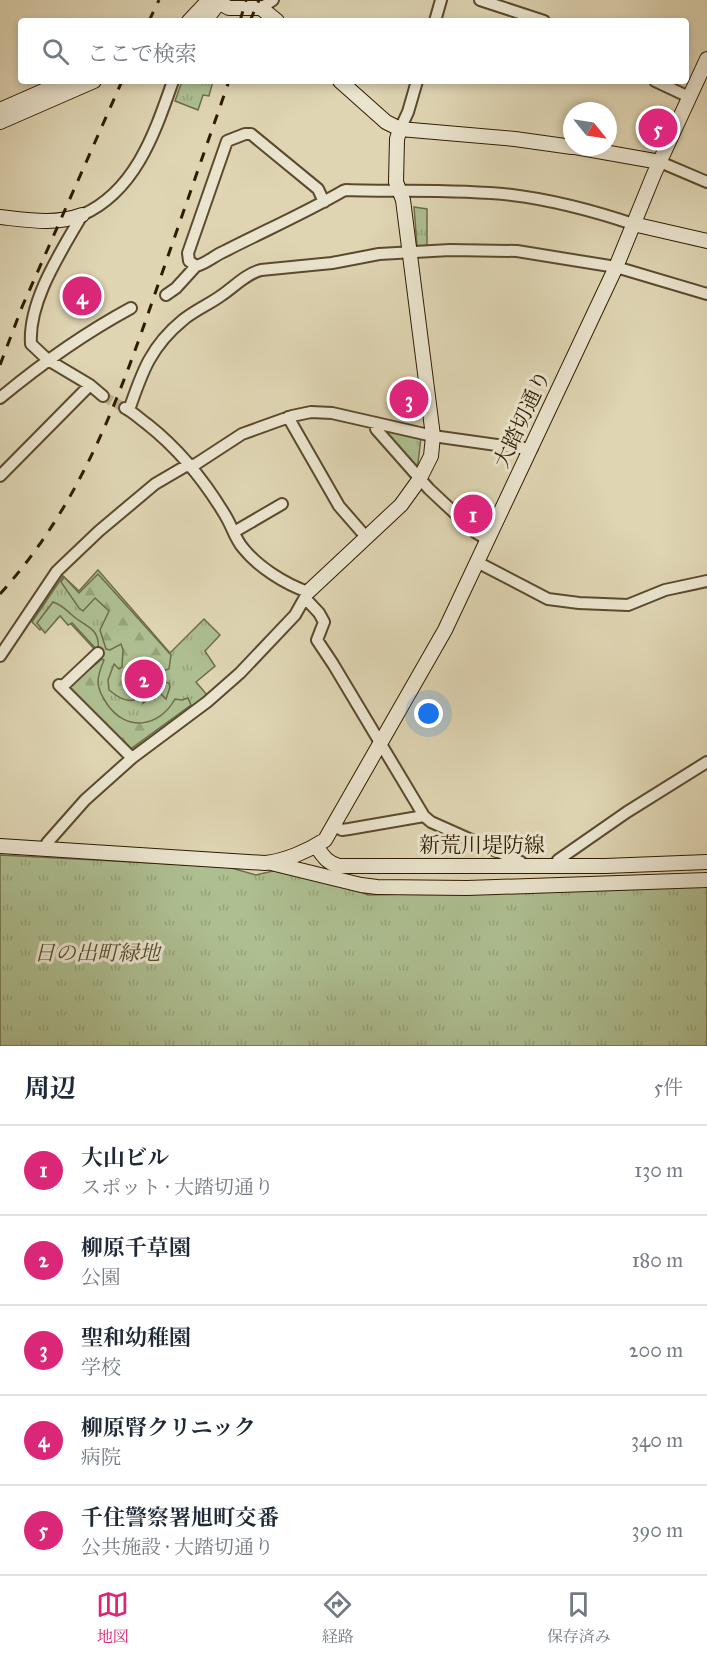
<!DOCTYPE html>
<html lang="ja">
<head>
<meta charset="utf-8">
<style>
  body { margin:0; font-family:"IM FELL Great Primer","Noto Serif JP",serif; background:#f2f2f3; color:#1f2937 }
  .compass { position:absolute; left:563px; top:102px; width:54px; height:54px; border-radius:50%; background:#fff; box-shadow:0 3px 9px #0003; rotate:120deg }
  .you { position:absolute; left:429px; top:714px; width:21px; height:21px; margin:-15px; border:4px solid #fff; border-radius:50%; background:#1a73e8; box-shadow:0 0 0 9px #1a73e833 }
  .badge { display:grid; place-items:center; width:39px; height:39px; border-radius:50%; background:#db2777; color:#fff; font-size:20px; font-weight:700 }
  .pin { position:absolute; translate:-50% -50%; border:3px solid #fff; box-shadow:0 2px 6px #0006 }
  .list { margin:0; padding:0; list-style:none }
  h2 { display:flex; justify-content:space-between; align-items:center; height:78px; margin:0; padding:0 24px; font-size:26px }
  h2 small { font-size:20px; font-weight:400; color:#747a83 }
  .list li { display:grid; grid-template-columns:39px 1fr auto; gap:18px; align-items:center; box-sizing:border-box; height:90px; padding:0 24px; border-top:2px solid #e0e1e3 }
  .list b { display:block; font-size:22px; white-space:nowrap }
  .list p { margin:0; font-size:20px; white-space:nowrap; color:#747a83 }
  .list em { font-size:20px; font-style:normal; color:#747a83 }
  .icon { flex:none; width:33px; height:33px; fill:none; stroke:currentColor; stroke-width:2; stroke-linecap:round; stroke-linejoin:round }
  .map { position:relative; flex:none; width:707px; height:1046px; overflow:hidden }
  .search { position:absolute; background:#fff; box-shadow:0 3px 9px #0003; left:18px; right:18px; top:18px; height:66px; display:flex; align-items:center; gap:15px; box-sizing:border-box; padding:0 21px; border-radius:6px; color:#747a83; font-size:22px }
  .sheet { height:528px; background:#fff }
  nav { display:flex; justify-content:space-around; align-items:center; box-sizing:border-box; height:84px; border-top:2px solid #e0e1e3; background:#fff; font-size:16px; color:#747a83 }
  nav a { display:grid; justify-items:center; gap:3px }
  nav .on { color:#db2777 }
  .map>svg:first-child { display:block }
</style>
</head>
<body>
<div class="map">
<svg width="707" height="1046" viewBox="0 0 707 1046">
  <defs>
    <pattern id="grass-tufts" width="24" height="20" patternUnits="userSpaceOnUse" patternTransform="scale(1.5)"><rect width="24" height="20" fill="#adbe90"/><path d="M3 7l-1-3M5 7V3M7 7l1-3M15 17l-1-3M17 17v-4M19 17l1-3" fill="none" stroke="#95a37a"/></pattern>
    <pattern id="forest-firs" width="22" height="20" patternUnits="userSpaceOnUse" patternTransform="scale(1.5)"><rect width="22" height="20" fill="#adbe90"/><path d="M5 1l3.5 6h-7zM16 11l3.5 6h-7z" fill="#95a37a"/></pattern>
  </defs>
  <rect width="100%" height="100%" fill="#dfd5b3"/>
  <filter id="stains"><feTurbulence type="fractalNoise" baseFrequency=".00333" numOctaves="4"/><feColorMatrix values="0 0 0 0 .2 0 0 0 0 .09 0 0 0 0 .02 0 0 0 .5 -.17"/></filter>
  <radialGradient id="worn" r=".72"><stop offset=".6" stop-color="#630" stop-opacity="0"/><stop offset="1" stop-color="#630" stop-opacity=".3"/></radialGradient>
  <!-- grass -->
  <path fill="url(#grass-tufts)" stroke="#6e6d48" stroke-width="1.5" d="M 182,81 L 213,81 L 209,96 L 203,95 L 198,110 L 175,101 Z
    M 414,207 L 427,209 L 427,246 L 417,246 Z
    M 384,430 L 421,437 L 418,463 L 414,469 L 382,433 Z
    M 98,570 L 170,653 L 204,619 L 220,635 L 205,651 L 215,666 L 196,682 L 208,696 L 129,752 L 66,684 L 99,654 L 58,610 L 40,630 L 32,622 L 63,576 L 79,591 Z
    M 0,855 L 228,867 L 256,875 L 277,870 L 348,887 L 368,895 L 707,886 L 707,1046 L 0,1046 Z"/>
  <!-- forest -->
  <path fill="url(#forest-firs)" stroke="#6e6d48" stroke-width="1.5" d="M 98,574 L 171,655 L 169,669 L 162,671 L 161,681 L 169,683 L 170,687 L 166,699 L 159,692 L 143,703 L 146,694 L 145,689 L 139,693 L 134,700 C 124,702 117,696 109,690 L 108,680 L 114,664 L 119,669 L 122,667 L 123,650 L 121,644 L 110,650 L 106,649 L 100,630 L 109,611 L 95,598 L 83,611 L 79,608 L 61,582 L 64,577 L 79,593 Z
    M 53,602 C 62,605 65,609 72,615 C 85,627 101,627 98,651 L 72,623 L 68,625 L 60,616 L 45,633 L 37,623 Z
    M 102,659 L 104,660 C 101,667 98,675 98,682 C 98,690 103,698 107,704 C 126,732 159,728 175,699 L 182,700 L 188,698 L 191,705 L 129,750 L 66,688 L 88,667 L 90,669 Z"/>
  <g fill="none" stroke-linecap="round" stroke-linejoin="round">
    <!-- street-tunnel -->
    <path stroke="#bcb08f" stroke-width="10" stroke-dasharray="10 5" stroke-linecap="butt" d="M 103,396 L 123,407"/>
    <!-- street casing -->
    <g stroke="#5b4a2d" stroke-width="14">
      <path id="street" d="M 480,0 L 544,21
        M 261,8 L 273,0
        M 435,21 L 441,0
        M 655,81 L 689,97
        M 400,129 L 408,112 L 417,81
        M 660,162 L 707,182
        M 324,202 L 318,189 L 251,134 L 245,134 L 227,141 L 188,253 L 189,261 L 196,266 C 206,264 215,255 225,251 C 264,231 305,213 343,191 L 346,190 C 402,192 457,189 512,195 C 553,200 594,211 633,224
        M 166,295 L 176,288 L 196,266
        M 103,396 L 90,385 L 48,360 L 31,344 C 28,301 61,252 82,215 C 136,191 155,132 173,81
        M 0,398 C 41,364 83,334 131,308
        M 129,410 C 142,372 151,346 183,320 C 195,310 210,304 222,295 C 235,286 246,274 261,270 L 332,263 L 379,254 L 450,250 L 517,251 L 616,267 L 707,294
        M 288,417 L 339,506 L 366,537
        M 376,424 L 376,429 L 429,489 L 475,532 L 488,540
        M 0,476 L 90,385
        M 234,532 L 282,504
        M 477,562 L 548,599 L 579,603 L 628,605 L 665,590 L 707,581
        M 305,598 L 319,613 L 324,622 L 317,640 L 333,664 L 424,816 L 431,822 L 521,862 L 522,867
        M 0,656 L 57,571 L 99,531 L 155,484 L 184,467 L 196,464 L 242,434 L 292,416 L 311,412 L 332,413 L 433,436 L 518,448 L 532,448
        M 59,685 L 132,758
        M 62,687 L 98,653
        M 334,826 L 342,830 L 349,829 L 424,816
        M 47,849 L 47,843 L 85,800 L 132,758 L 207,702 L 240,673 L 295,615 L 308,592 C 285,584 258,567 243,548 C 235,539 232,526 225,515 C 204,480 180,450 147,424 C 140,419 133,412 125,408
        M 559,866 L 558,860 L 627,812 L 707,762"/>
    </g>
    <!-- secondary casing -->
    <g stroke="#2f1c00" stroke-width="16">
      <path id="secondary" d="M 214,0 L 229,8 L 261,8 L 277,21
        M 189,21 L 209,0
        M 205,21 L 221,0
        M 340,81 L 386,122 L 400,129 L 515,139 L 572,147
        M 0,110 L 66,81
        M 0,122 L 94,81
        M 575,147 L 660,162
        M 0,217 C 28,220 55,225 82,215
        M 633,224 L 707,241
        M 308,592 L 401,505 L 419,480 L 431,456 L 433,436 L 403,200 L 396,182 L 397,139 L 400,129
        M 0,846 L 265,863 C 285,861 308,851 325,840 L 445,630 L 616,267 L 654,174 L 707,59
        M 316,846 C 323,856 327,863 339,866 L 605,866 L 707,862
        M 271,863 L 361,885 L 377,887 L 467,888 L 707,880"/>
    </g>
    <!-- street -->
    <use href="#street" stroke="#eae4ce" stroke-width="10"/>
    <!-- secondary -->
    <use href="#secondary" stroke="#eae4ce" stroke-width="14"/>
    <!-- rail -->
    <path stroke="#2f1c00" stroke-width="3" stroke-dasharray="10 10" stroke-linecap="butt" d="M 149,21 L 159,0
      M 240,21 L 246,0
      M 250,21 L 259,0
      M 0,365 L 22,307 L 122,81
      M 0,594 C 83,502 121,393 160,279 C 183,213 206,147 229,81"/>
  </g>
  <g text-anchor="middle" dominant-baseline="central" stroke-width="6" stroke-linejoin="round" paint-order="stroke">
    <!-- street labels -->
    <g font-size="21" fill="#2f1c00" stroke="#eae4ce">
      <text transform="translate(522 419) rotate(-65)">大踏切通り</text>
      <text x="482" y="845">新荒川堤防線</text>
    </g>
    <!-- park labels -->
    <g font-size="21" font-style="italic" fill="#554d2b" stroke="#eae4ce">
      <text x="97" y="953">日の出町緑地</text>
    </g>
  </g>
  <rect width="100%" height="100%" filter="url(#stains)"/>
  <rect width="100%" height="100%" fill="url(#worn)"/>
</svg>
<svg class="compass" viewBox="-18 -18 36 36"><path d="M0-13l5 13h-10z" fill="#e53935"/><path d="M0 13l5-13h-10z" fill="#747a83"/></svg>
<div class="you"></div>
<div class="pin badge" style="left:473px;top:514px">1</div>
<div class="pin badge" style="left:144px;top:679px">2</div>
<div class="pin badge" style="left:409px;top:399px">3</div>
<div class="pin badge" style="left:82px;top:296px">4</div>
<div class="pin badge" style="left:658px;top:128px">5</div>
<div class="search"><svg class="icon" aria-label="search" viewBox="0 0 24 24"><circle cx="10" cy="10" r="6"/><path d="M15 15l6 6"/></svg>ここで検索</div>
</div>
<section class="sheet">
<h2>周辺<small>5件</small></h2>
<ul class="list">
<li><span class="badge">1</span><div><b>大山ビル</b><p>スポット · 大踏切通り</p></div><em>130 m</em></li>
<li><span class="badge">2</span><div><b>柳原千草園</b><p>公園</p></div><em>180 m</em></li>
<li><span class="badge">3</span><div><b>聖和幼稚園</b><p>学校</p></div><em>200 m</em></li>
<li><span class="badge">4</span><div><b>柳原腎クリニック</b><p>病院</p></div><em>340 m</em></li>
<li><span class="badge">5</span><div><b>千住警察署旭町交番</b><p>公共施設 · 大踏切通り</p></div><em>390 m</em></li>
</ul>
</section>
<nav>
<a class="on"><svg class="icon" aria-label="map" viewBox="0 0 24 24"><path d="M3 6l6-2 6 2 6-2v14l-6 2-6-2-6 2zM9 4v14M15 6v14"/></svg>地図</a>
<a><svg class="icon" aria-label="directions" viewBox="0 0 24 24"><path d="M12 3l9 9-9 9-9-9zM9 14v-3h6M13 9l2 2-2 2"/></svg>経路</a>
<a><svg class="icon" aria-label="saved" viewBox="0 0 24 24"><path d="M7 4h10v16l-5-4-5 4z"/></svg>保存済み</a>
</nav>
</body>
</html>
